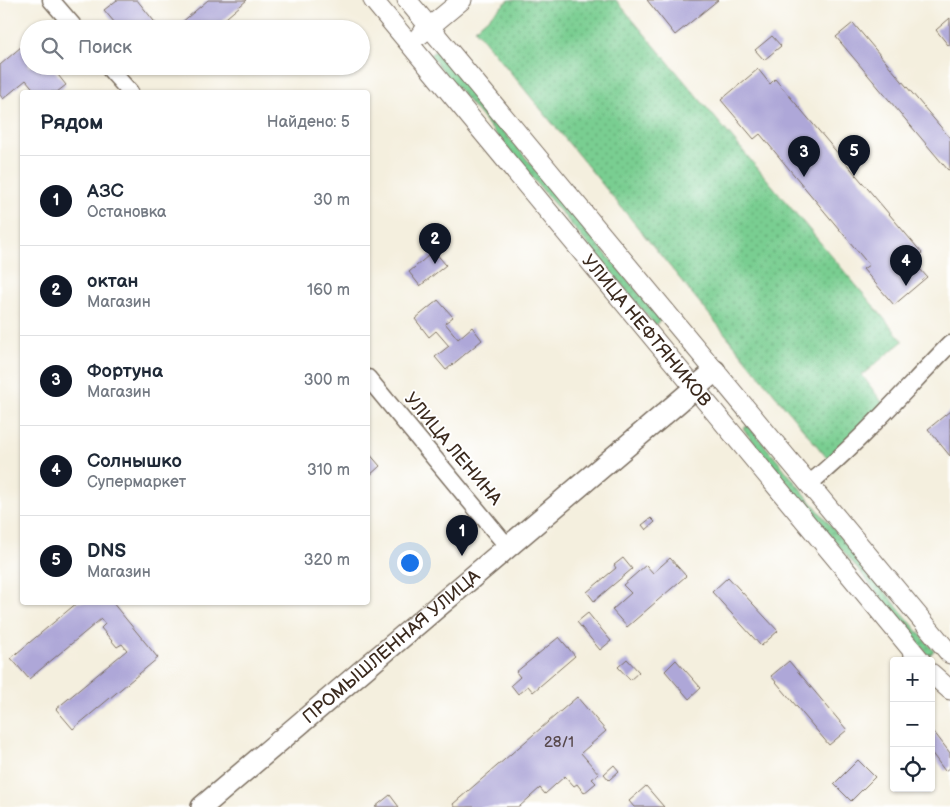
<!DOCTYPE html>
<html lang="ru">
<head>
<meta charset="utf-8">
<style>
  body { margin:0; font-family:"Balsamiq Sans",sans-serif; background:#f2f2f3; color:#1f2937 }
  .controls { position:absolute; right:15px; bottom:15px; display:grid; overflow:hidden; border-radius:5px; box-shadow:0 1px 4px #0004 }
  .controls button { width:45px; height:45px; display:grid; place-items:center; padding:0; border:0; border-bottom:1px solid #e0e1e3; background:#fff; color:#1f2937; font:25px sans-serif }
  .you { position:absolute; left:409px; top:562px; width:18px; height:18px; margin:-12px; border:4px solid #fff; border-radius:50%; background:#1a73e8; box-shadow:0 0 0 8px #1a73e833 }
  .badge { display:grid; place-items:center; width:32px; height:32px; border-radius:50%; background:#111827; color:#fff; font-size:16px; font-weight:700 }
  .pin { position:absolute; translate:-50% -41px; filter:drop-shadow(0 1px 2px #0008) }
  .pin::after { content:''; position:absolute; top:26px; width:18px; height:15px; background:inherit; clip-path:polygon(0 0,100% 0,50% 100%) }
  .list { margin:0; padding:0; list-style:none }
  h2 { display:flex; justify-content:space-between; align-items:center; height:65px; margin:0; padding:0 20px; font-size:21px }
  h2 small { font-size:16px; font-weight:400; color:#747a83 }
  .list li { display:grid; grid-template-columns:32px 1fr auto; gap:15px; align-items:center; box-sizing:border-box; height:90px; padding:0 20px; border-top:1px solid #e0e1e3 }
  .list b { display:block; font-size:19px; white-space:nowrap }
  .list p { margin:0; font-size:16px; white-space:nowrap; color:#747a83 }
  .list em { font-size:16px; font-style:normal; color:#747a83 }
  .icon { flex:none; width:28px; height:28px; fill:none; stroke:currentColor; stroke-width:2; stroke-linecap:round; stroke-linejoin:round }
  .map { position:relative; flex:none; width:950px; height:807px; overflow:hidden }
  .search { position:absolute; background:#fff; box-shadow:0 1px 4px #0004; left:20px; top:20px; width:350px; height:55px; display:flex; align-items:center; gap:12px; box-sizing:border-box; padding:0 18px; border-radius:28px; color:#747a83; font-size:19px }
  .panel { position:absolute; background:#fff; box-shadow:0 1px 4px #0004; left:20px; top:90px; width:350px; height:515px; border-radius:5px }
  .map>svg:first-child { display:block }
</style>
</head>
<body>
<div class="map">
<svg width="950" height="807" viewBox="0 0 950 807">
  <defs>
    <pattern id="grass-dots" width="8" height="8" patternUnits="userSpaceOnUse" patternTransform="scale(1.25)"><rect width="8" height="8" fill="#79ce91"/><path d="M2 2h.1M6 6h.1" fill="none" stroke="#64a776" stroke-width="1.8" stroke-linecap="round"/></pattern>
  </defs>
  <rect width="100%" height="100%" fill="#fff"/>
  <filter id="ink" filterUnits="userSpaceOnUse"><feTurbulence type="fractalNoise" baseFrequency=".02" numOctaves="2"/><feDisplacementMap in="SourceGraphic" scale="10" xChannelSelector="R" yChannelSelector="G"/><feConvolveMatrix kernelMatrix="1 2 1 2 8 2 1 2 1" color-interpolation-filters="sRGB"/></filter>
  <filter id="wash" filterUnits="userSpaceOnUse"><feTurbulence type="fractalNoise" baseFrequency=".0096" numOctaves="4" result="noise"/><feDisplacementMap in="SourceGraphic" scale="20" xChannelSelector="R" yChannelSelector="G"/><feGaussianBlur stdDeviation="1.12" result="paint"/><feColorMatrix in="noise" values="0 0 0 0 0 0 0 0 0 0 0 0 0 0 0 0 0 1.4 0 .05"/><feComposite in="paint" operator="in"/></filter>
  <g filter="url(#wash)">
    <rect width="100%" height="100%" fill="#f4efde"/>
    <!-- grass -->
    <path fill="url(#grass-dots)" stroke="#5a7c58" d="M 509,0 L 616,0 L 903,341 L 862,375 L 885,406 L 827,458 L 475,29 Z
      M 436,50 L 661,320 L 655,325 L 430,55 Z
      M 748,425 L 934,651 L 929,656 L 743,429 Z"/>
    <g id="blocks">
      <!-- building -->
      <path fill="#aea7d8" d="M 117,0 L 137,0 L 158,26 L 155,29 L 120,29 L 104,10 Z
        M 208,0 L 247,0 L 213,29 L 174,29 Z
        M 647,0 L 718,0 L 675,35 Z
        M 950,18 L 950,44 L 948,45 L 936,30 Z
        M 853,23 L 950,138 L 950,169 L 948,170 L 836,37 Z
        M 772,36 L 781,46 L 764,60 L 755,50 Z
        M 29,40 L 29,66 L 51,66 L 66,85 L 57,92 L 36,92 L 26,80 L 3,99 L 0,95 L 0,65 Z
        M 758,69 L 770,84 L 775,79 L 922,253 L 913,261 L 927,277 L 894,305 L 863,269 L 869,265 L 760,134 L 754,139 L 721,100 Z
        M 434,251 L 446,265 L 420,286 L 409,272 Z
        M 438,300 L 453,317 L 445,323 L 458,339 L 472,327 L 482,340 L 446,370 L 435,357 L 449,346 L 436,331 L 429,337 L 415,319 Z
        M 950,411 L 950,456 L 928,429 Z
        M 368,452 L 380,466 L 368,477 Z
        M 651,518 L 655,522 L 646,530 L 642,525 Z
        M 623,558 L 632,569 L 594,601 L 587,592 L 616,568 L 614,565 Z
        M 670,558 L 686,576 L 627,627 L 612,610 L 631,593 L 623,585 L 646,565 L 653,573 Z
        M 728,577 L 778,631 L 761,646 L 712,592 Z
        M 78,602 L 112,602 L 158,658 L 73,729 L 56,709 L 127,650 L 122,644 L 117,647 L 101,628 L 105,624 L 101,619 L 29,679 L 11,658 Z
        M 588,613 L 611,641 L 600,650 L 577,622 Z
        M 559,637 L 575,656 L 533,692 L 528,686 L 518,694 L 511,685 L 520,677 L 516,672 Z
        M 627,659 L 639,672 L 630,680 L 618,667 Z
        M 676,660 L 701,688 L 689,699 L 665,671 Z
        M 789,661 L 847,730 L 829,745 L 771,676 Z
        M 577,697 L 606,731 L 581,753 L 599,774 L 592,779 L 596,783 L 584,793 L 577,784 L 574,786 L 565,776 L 545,794 L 540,788 L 519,807 L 455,807 L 453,804 Z
        M 934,732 L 950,753 L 950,767 L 945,771 L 931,752 L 931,735 Z
        M 858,760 L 875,777 L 851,801 L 834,784 Z
        M 614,765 L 619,771 L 609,780 L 604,774 Z
        M 646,786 L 664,807 L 634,807 L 629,801 Z
        M 390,795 L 399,807 L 375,807 Z"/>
    </g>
  </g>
  <g filter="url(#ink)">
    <use href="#blocks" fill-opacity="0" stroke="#7c6f61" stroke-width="1"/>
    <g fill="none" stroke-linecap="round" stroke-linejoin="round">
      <!-- tertiary casing -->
      <g stroke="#7c6f61" stroke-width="19">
        <path id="tertiary" d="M 51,0 L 76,29
          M 107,66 L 130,92
          M 368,378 L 507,546
          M 809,484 C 860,442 904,391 950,344"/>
      </g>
      <!-- secondary casing -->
      <g stroke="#7c6f61" stroke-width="21">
        <g id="secondary">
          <path id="s1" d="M 373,0 L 921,661"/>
          <path d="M 407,0 L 950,654"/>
          <path d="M 420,35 L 462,0"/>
          <path d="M 931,673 L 950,690"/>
        </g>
      </g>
      <!-- primary casing -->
      <g stroke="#7c6f61" stroke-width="24">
        <g id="primary">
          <path id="s2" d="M 202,807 L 715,371"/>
        </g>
      </g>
      <!-- tertiary -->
      <use href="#tertiary" stroke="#fff" stroke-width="16"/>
      <!-- secondary -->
      <use href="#secondary" stroke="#fff" stroke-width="19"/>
      <!-- primary -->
      <use href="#primary" stroke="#fff" stroke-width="21"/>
    </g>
  </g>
  <g text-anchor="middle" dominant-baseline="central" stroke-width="4" stroke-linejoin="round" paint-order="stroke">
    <!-- number labels -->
    <g font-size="15" fill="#58494c">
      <text x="559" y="742">28/1</text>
    </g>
    <!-- street labels -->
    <g font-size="18" fill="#3b2a1e" stroke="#fff">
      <text stroke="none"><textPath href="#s1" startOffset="429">УЛИЦА НЕФТЯНИКОВ</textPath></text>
      <text transform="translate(453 449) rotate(50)">УЛИЦА ЛЕНИНА</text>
      <text stroke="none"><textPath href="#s2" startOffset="248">ПРОМЫШЛЕННАЯ УЛИЦА</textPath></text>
    </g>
  </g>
</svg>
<div class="controls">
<button>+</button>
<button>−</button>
<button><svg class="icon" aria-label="locate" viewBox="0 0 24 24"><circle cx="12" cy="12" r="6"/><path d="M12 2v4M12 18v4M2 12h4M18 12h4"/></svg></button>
</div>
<div class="you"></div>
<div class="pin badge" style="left:462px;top:556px">1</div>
<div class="pin badge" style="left:435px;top:264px">2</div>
<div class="pin badge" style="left:804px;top:177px">3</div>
<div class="pin badge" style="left:906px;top:286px">4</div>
<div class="pin badge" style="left:854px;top:176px">5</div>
<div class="search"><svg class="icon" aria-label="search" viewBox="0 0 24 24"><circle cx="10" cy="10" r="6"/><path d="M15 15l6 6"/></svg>Поиск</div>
<section class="panel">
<h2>Рядом<small>Найдено: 5</small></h2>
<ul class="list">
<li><span class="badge">1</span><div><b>АЗС</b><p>Остановка</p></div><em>30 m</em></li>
<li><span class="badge">2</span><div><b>октан</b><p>Магазин</p></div><em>160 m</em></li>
<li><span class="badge">3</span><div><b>Фортуна</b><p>Магазин</p></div><em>300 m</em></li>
<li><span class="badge">4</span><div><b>Солнышко</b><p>Супермаркет</p></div><em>310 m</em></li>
<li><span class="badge">5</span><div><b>DNS</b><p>Магазин</p></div><em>320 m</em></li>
</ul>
</section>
</div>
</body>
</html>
